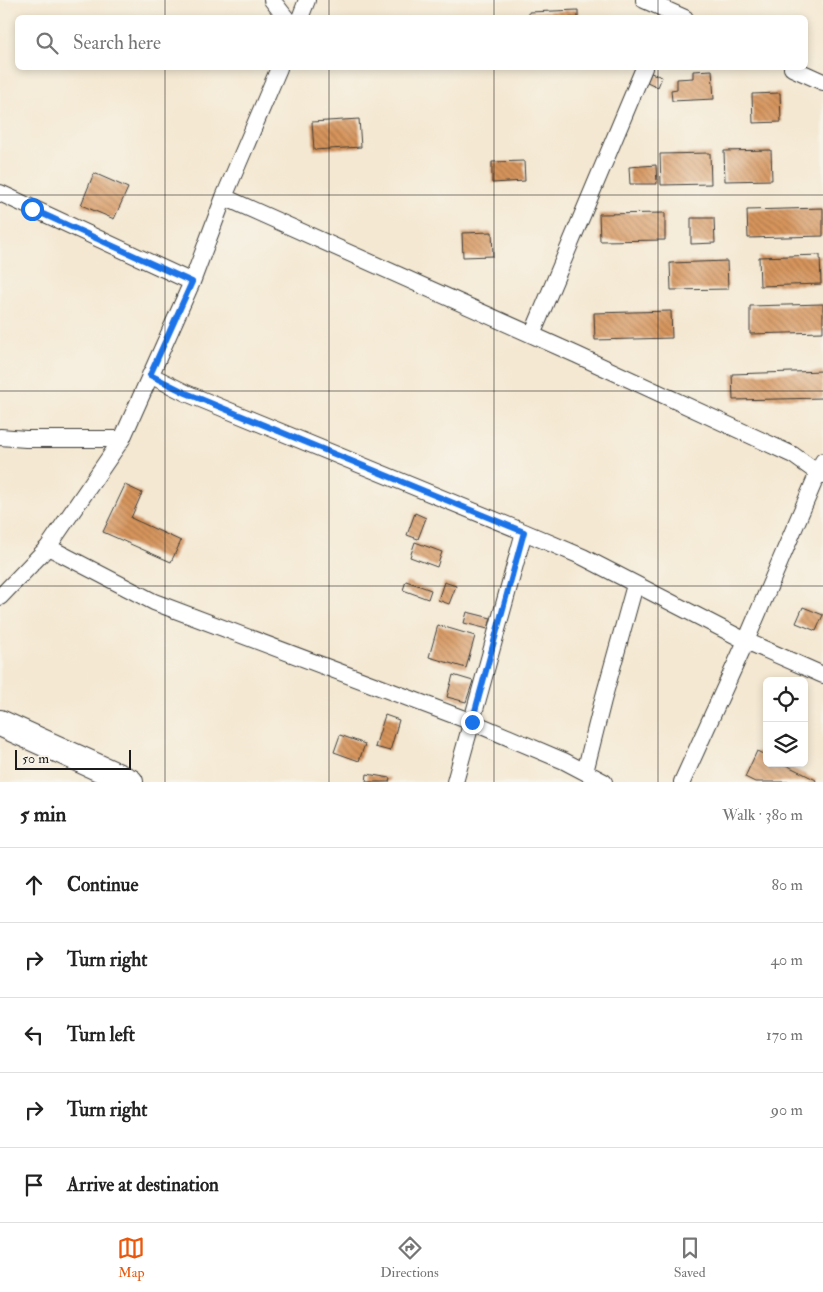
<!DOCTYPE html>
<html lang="en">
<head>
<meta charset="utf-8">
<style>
  body { margin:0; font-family:"IM FELL Double Pica",serif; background:#f6f6f6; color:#222 }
  .controls { position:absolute; right:15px; bottom:15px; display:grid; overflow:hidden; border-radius:8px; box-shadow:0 2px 8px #0003 }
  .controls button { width:45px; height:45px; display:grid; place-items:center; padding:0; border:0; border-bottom:1px solid #e0e0e0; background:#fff; color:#222; font:25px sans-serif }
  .scale { position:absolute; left:15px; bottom:12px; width:116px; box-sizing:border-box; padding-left:5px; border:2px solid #1c1c1c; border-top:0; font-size:14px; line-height:18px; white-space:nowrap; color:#1c1c1c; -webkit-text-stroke:4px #f7f3e8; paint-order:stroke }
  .stop { position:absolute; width:15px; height:15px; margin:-11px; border:4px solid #1a73e8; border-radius:50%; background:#fff }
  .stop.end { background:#1a73e8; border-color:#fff; box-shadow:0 1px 5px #0008 }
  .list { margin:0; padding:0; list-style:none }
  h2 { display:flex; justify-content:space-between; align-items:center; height:65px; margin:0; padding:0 20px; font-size:21px }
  h2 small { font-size:16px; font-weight:400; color:#767676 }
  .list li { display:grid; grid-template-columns:32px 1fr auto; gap:15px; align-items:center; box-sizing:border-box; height:75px; padding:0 20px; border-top:1px solid #e0e0e0 }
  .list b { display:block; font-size:19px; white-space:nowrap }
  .list em { font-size:16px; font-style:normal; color:#767676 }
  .icon { flex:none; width:28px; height:28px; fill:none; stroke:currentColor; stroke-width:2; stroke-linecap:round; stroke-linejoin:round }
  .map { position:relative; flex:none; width:823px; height:782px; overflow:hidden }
  .search { position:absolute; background:#fff; box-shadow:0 2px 8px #0003; left:15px; right:15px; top:15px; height:55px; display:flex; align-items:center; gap:12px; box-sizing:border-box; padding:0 18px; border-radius:8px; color:#767676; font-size:19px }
  .sheet { height:440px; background:#fff }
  nav { display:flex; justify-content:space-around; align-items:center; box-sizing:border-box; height:70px; border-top:1px solid #e0e0e0; background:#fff; font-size:14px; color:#767676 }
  nav a { display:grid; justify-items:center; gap:2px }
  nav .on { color:#ea580c }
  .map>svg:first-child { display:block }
</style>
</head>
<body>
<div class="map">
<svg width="823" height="782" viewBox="0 0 823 782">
  <defs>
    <pattern id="building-back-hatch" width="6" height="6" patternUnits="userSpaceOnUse" patternTransform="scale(1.25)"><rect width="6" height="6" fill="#d6945c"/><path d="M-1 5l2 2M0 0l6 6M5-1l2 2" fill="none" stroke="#ad784b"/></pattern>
  </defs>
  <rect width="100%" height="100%" fill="#f7f3e8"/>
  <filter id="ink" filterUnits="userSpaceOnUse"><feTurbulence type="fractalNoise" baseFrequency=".02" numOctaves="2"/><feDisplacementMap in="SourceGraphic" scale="10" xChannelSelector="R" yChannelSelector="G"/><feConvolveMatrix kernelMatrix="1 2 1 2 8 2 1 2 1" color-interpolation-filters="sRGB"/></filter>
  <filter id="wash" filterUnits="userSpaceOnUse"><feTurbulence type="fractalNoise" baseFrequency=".0096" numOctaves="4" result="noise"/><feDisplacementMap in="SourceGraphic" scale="20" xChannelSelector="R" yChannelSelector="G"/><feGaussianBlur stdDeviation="1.12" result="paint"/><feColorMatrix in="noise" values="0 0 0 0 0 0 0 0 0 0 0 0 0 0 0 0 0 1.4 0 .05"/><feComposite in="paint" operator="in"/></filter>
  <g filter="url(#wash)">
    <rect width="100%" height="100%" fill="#f4e8d2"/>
    <g id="blocks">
      <!-- building -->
      <path fill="url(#building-back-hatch)" d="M 578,10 L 578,18 L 529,18 L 529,12 Z
        M 712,70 L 714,99 L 672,101 L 671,90 L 677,89 L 677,79 L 693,78 L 693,71 Z
        M 651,73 L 662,77 L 658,87 L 647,82 Z
        M 780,93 L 781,122 L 753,123 L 752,94 Z
        M 359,119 L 361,147 L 314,150 L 312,122 Z
        M 771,150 L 772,180 L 725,181 L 724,151 Z
        M 710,153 L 711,184 L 661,185 L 660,154 Z
        M 524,161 L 525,181 L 492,183 L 492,162 Z
        M 656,165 L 657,184 L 630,184 L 629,167 Z
        M 94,173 L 128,188 L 114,219 L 81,205 Z
        M 823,208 L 823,236 L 748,238 L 747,210 Z
        M 665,213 L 665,240 L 600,241 L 599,214 Z
        M 691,218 L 714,218 L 715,243 L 691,244 Z
        M 492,232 L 493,256 L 463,257 L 462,233 Z
        M 820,255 L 821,284 L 760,286 L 759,257 Z
        M 727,261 L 728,289 L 671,290 L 670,263 Z
        M 823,304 L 823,332 L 750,334 L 750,306 Z
        M 671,311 L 672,338 L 595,340 L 594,313 Z
        M 823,371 L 823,398 L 733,400 L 732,374 Z
        M 125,485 L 142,493 L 131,518 L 181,541 L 171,562 L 103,532 Z
        M 415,513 L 426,518 L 418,539 L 407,535 Z
        M 415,542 L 442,552 L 437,567 L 410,557 Z
        M 406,581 L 431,590 L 428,599 L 403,590 Z
        M 444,582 L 456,586 L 449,604 L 438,600 Z
        M 803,607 L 823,615 L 816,631 L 796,623 Z
        M 467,612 L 491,618 L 488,629 L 464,623 Z
        M 438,625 L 475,636 L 466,668 L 429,657 Z
        M 453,675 L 473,681 L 466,702 L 447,697 Z
        M 385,715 L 399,720 L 390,751 L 375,747 Z
        M 340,735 L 365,744 L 359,761 L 334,752 Z
        M 757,751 L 767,756 L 767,763 L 782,763 L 816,780 L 815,782 L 755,782 L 745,777 Z
        M 367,774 L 390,778 L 389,782 L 366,782 Z"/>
    </g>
  </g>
  <g filter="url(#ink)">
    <use href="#blocks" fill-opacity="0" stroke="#3c3b37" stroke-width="1"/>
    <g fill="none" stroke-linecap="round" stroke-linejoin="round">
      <!-- street casing -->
      <g stroke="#3c3b37" stroke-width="18">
        <path id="street" d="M 272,0 L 286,18
          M 644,0 L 685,18
          M 300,18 L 307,0
          M 792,68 L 823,82
          M 0,193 L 192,282
          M 224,197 L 577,355 L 793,455 L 818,473 L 823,475
          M 532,335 L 644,68
          M 150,375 L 186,393 L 524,532 L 583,557 L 746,641 L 823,675
          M 0,437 L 26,439 L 122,439
          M 48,547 L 154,602 L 472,722 L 564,761 L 604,782
          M 0,597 L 48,547 L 122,439 L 192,282 L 224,197 L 279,68
          M 585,772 L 603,700 L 635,585
          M 455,782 L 524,532
          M 682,782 L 746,641 L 823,461"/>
      </g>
      <!-- primary casing -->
      <g stroke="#3c3b37" stroke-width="28">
        <path id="primary" d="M 0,723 L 130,782"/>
      </g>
      <!-- street -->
      <use href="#street" stroke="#fff" stroke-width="16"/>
      <!-- primary -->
      <use href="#primary" stroke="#fff" stroke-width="26"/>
    </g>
  </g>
  <g fill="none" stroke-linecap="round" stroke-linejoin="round" filter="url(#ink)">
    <!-- route -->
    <path stroke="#1a73e8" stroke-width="6" d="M 32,209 L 192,282 L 150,375 L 186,393 L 524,532 L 472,722"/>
  </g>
  <!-- grid -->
  <path fill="none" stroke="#1c1c1c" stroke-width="1" stroke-opacity="0.55" d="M 165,0 L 165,18M 329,0 L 329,18M 494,0 L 494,18M 658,0 L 658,18M 165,68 L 165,782M 329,68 L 329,782M 494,68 L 494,782M 658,68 L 658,782M 0,195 L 823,195M 0,391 L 823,391M 0,586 L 823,586"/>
</svg>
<div class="controls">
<button><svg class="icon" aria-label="locate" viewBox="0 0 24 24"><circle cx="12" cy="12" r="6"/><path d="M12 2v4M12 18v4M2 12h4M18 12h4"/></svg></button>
<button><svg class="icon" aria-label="layers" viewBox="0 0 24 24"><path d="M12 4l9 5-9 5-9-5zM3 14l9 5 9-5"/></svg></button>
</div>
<div class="scale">50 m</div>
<div class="stop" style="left:32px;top:209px"></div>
<div class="stop end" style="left:472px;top:722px"></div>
<div class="search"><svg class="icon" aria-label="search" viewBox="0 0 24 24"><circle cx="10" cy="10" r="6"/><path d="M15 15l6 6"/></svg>Search here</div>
</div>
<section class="sheet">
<h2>5 min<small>Walk · 380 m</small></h2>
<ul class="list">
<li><svg class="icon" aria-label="ahead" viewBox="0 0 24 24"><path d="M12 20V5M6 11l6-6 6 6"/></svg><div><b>Continue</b></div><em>80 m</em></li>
<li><svg class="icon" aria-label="right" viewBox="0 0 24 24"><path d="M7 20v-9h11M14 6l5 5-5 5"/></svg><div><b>Turn right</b></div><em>40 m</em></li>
<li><svg class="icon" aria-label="left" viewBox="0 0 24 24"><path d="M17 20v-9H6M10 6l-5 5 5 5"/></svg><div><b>Turn left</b></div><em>170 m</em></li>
<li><svg class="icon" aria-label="right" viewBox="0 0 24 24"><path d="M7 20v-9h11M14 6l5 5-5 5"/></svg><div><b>Turn right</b></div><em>90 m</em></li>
<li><svg class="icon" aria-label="arrive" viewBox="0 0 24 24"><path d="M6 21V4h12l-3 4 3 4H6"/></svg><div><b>Arrive at destination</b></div></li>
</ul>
</section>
<nav>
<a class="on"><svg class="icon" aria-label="map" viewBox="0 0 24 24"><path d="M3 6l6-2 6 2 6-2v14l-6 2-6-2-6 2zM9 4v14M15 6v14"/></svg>Map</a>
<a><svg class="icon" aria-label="directions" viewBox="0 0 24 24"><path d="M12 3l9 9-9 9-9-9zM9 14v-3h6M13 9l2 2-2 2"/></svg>Directions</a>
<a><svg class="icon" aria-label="saved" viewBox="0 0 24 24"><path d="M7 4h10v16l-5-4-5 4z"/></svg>Saved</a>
</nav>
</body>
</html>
